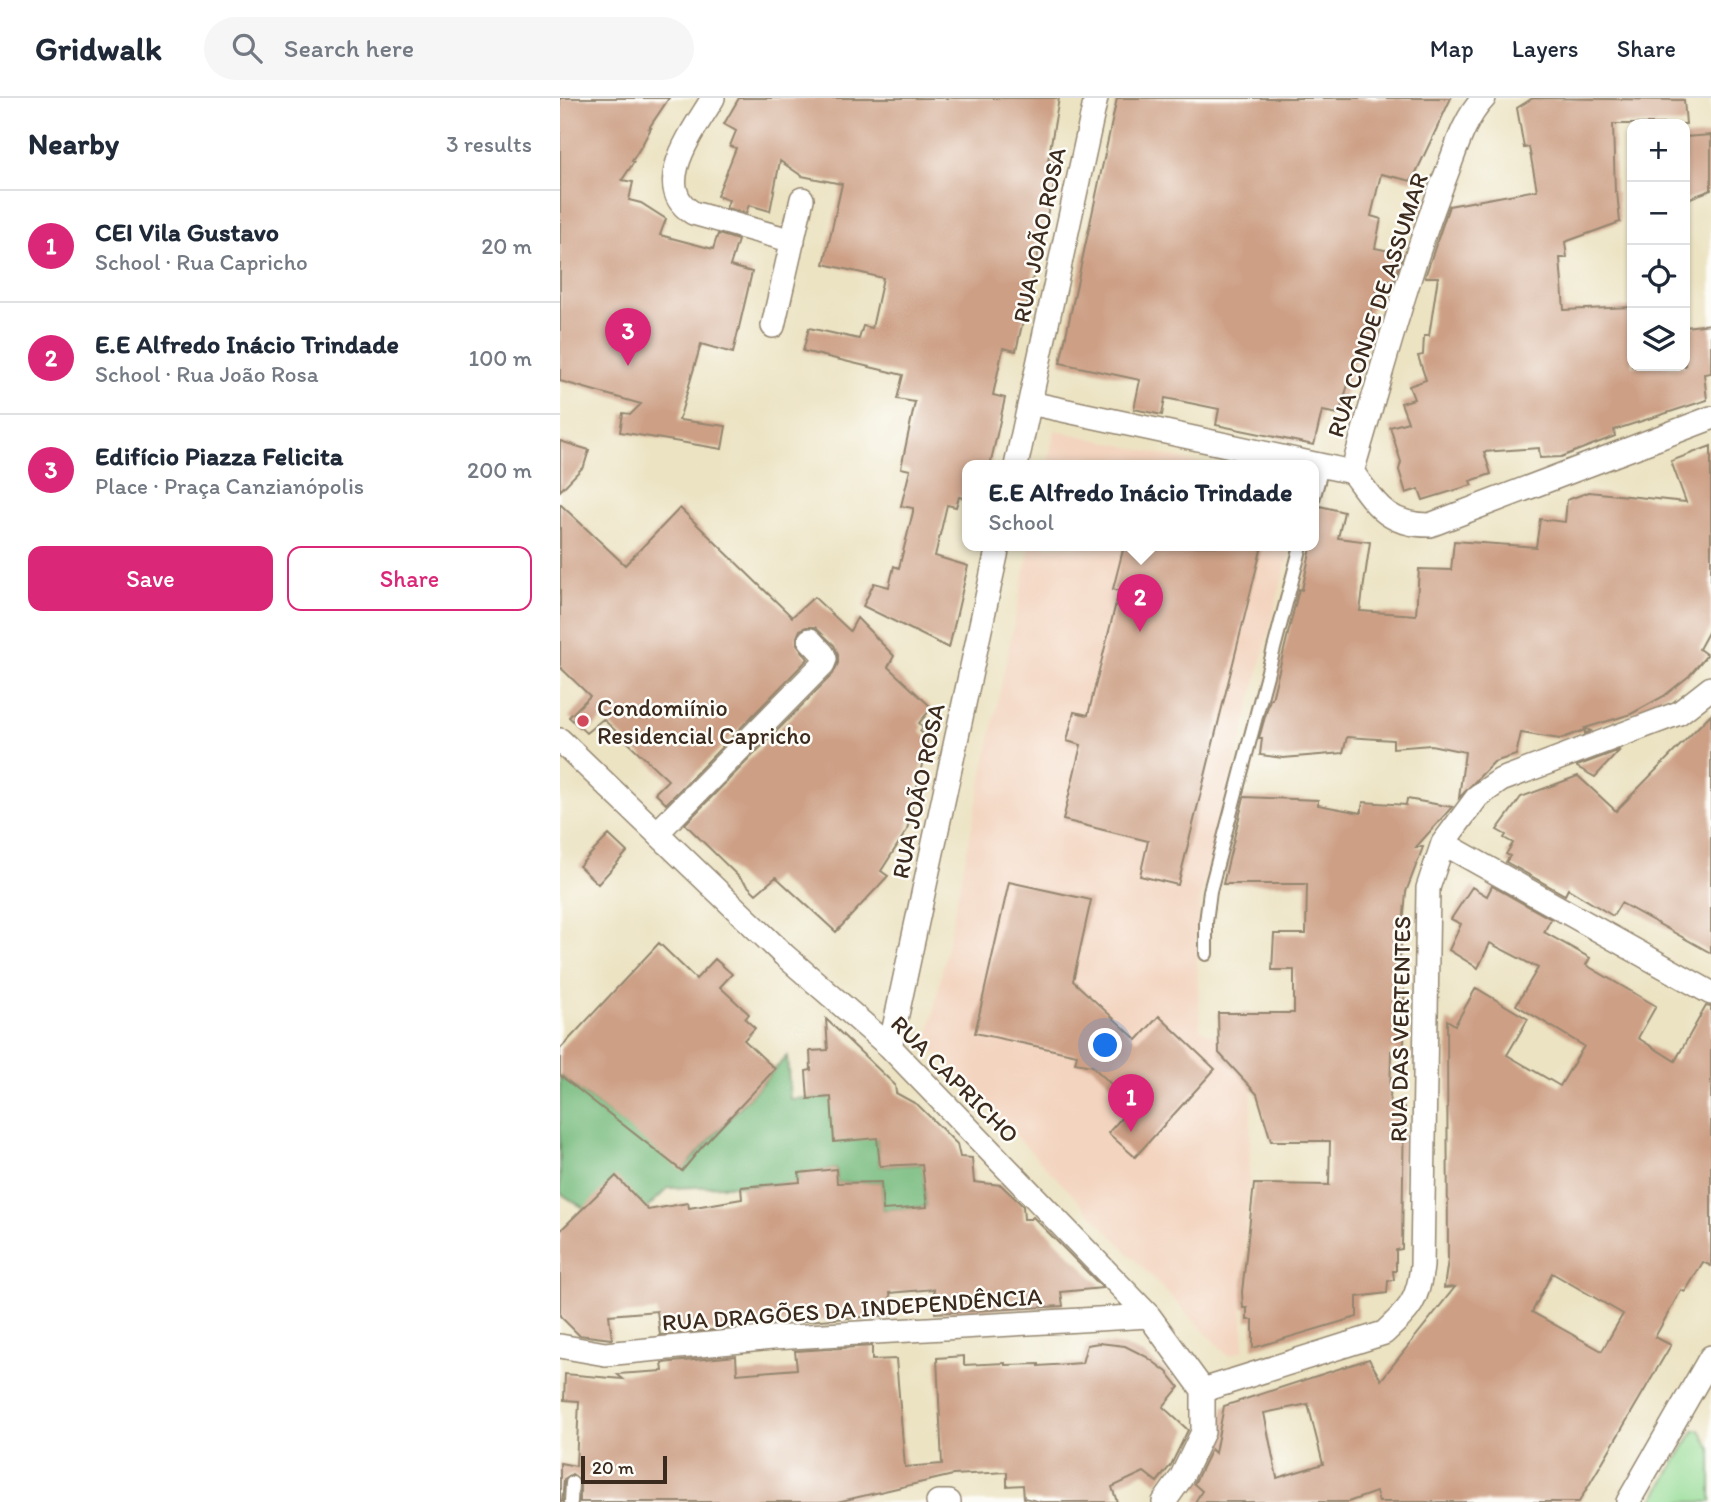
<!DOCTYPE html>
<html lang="en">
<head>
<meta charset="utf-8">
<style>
  body { margin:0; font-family:Itim,sans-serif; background:#f6f6f7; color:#1f2937 }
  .controls { position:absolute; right:21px; top:21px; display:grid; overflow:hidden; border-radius:14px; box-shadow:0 2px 5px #0004 }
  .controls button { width:63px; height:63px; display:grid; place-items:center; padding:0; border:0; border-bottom:2px solid #e0e1e3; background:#fff; color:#1f2937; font:35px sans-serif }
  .scale { position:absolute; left:21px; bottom:18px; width:86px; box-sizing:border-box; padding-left:7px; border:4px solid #3b2a1e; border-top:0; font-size:19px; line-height:24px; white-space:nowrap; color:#3b2a1e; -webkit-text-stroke:5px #fdfcf7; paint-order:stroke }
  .you { position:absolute; left:546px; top:948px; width:24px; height:24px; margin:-18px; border:5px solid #fff; border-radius:50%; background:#1a73e8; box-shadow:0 0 0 10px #1a73e833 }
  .badge { display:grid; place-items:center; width:46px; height:46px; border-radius:50%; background:#db2777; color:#fff; font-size:23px; font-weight:700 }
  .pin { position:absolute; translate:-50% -58px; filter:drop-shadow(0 2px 4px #0008) }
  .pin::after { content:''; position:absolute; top:37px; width:24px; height:21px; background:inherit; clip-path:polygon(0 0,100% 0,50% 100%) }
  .popup { position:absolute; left:402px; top:362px; width:357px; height:91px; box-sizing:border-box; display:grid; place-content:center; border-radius:14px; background:#fff; filter:drop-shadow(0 2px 5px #0005); font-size:23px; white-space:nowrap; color:#747a83 }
  .popup b { font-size:26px; color:#1f2937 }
  .popup::after { content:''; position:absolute; left:50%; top:100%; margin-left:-14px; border:14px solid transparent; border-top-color:#fff }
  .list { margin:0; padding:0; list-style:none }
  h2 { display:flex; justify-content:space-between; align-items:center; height:91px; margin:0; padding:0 28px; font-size:30px }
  h2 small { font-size:23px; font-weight:400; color:#747a83 }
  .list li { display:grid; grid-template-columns:46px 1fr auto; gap:21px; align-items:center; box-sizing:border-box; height:112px; padding:0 28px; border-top:2px solid #e0e1e3 }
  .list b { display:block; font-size:26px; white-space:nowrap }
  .list p { margin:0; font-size:23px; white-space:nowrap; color:#747a83 }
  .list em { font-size:23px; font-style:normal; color:#747a83 }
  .actions { display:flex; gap:14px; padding:21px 28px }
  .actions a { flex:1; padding:16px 0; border:2px solid #db2777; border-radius:14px; text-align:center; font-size:24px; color:#db2777 }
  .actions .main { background:#db2777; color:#fff }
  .icon { flex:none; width:38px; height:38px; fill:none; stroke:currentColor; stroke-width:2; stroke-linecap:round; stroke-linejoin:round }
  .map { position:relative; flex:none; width:1151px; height:1404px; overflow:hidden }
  header { display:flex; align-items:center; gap:42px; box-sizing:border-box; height:98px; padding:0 35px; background:#fff; border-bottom:2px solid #e0e1e3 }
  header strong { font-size:33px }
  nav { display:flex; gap:38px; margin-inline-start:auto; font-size:24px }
  .search { width:490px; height:63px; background:#f6f6f7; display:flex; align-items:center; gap:18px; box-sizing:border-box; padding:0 24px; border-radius:38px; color:#747a83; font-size:26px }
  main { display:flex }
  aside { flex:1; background:#fff }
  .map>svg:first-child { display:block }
</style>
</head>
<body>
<header>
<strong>Gridwalk</strong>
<div class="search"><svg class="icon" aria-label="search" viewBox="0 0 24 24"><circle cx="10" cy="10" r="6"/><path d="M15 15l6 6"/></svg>Search here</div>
<nav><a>Map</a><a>Layers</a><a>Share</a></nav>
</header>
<main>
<aside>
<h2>Nearby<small>3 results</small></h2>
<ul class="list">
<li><span class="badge">1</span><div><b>CEI Vila Gustavo</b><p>School · Rua Capricho</p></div><em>20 m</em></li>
<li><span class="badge">2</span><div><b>E.E Alfredo Inácio Trindade</b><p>School · Rua João Rosa</p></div><em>100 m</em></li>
<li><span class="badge">3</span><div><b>Edifício Piazza Felicita</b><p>Place · Praça Canzianópolis</p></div><em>200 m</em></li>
</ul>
<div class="actions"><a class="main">Save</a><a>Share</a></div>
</aside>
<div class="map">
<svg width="1151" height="1404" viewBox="0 0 1151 1404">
  <rect width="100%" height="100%" fill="#fdfcf7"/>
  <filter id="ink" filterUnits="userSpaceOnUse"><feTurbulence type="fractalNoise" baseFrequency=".0143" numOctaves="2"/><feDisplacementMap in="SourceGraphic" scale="14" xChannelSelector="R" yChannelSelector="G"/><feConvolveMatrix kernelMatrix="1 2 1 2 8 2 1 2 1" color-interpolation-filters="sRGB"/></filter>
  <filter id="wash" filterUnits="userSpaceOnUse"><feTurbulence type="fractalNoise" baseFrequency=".00686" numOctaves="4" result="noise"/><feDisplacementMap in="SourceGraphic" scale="28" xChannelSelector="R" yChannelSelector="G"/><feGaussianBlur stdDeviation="1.57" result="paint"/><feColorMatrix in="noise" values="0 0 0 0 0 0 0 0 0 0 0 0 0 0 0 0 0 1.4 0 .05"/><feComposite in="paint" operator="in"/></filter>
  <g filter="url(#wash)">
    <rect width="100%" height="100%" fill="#ece3c3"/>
    <!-- built -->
    <path fill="#f3d4bf" d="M 495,332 L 651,368 L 487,368 Z
      M 470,448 L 731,448 L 642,793 L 636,836 L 640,931 L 659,940 L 692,983 L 689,1086 L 682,1199 L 684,1252 L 671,1257 L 666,1256 L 367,946 Z"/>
    <!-- green -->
    <path fill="#94db95" stroke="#68825a" stroke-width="2" d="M 1140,1332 L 1151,1351 L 1151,1404 L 1092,1404 L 1134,1333 Z"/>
    <!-- forest -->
    <path fill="#77bb7e" stroke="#59724e" stroke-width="2" d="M 227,958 L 230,1001 L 271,999 L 317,1040 L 320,1068 L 363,1066 L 366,1109 L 323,1112 L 321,1084 L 277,1085 L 276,1071 L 240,1075 L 240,1085 L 108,1090 L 53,1143 L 33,1116 L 0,1095 L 0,978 L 123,1071 Z"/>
    <g id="blocks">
      <!-- building -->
      <path fill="#cda086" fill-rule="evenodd" d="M 0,0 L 109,0 L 89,30 L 91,30 L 82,47 L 72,63 L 74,64 L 62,82 L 73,84 L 69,102 L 81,105 L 106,121 L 100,137 L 153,151 L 158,136 L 178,142 L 170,168 L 192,174 L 173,255 L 141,246 L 119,322 L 166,328 L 162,351 L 60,334 L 63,315 L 71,316 L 81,306 L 0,283 Z
        M 179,0 L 499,0 L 488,63 L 499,65 L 456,253 L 443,250 L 433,297 L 445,300 L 430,368 L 407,368 L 407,401 L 399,399 L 396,409 L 387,407 L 375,458 L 408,468 L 389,550 L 303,508 L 314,485 L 329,489 L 334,468 L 339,470 L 353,414 L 353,410 L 341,408 L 350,372 L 341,370 L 355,304 L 337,301 L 343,277 L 243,253 L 249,230 L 299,241 L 303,228 L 312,230 L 323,180 L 264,166 L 282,86 L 242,78 L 220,63 L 210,113 L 189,107 L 186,115 L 166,110 L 169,102 L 157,98 L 176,50 L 170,48 L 176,33 L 164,26 Z
        M 557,0 L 891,0 L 852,83 L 821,76 L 811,118 L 821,121 L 815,150 L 843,156 L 834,182 L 820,183 L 779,316 L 762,313 L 754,347 L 656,327 L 659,311 L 605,300 L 602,317 L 574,311 L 580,282 L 500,265 Z
        M 973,0 L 1124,2 L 1126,26 L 1053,26 L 1055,94 L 1057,94 L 1060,124 L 1005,144 L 1007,160 L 1000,160 L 1004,212 L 1072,209 L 1072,268 L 1125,268 L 1125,229 L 1151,226 L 1151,275 L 1144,276 L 1147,302 L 1054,332 L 1055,338 L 1001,359 L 980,360 L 979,350 L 924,354 L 931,376 L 910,383 L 912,387 L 863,402 L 859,391 L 846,395 L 839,372 L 841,364 L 830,329 L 848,324 L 841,305 L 854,301 L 849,288 L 866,282 L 858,258 L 863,257 L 864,238 L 869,238 L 878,179 L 865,179 L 889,108 L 977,92 L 969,49 L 964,50 L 957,10 Z
        M 1151,37 L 1151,92 L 1125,102 L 1125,39 Z
        M 0,343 L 29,352 L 24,368 L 0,393 Z
        M 1151,348 L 1151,529 L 1139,551 L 1147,557 L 1129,578 L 1104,598 L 1071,616 L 1025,630 L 1031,633 L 1025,636 L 1025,632 L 1000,641 L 961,635 L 956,657 L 934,664 L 899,700 L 905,654 L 871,647 L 833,650 L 833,642 L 787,639 L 783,655 L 723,660 L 700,657 L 702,640 L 699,640 L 710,601 L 712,601 L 739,491 L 742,492 L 760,408 L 784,414 L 778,440 L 810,444 L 800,513 L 856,517 L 859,471 L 891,472 L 894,443 L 976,449 L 980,421 L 1005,424 L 1007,402 L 1029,394 L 1126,404 L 1111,363 Z
        M 0,406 L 65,467 L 120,410 L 232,519 L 254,499 L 290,533 L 297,520 L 334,558 L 328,569 L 370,608 L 371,611 L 359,625 L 363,629 L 360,633 L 368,640 L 347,732 L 321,773 L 328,778 L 276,834 L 216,779 L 196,796 L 125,726 L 273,576 L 278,565 L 278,556 L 274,547 L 255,529 L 246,529 L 240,532 L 237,539 L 237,546 L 248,561 L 106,706 L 95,695 L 108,682 L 43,621 L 26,635 L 9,619 L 30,598 L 0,569 Z
        M 564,448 L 702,448 L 618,787 L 580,778 L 588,743 L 503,722 L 521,647 L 507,643 L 514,614 L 528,617 L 559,493 L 553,491 Z
        M 1151,616 L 1151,855 L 1061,805 L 1053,818 L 1008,791 L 1005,797 L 946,764 L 950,758 L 946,756 L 953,745 L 944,740 L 946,737 L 937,732 L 961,699 L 1018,678 L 1056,713 Z
        M 1060,652 L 1035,679 L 1017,669 L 1017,668 Z
        M 684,699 L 758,702 L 758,707 L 801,715 L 803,704 L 846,707 L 847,701 L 892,709 L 856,749 L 863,749 L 846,794 L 836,904 L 844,893 L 844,953 L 831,953 L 830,1008 L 844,1009 L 842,1151 L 836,1152 L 836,1173 L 833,1173 L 834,1182 L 828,1183 L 827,1195 L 797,1199 L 797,1219 L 693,1250 L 693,1222 L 687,1222 L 687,1210 L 683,1210 L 682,1194 L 694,1086 L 769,1087 L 770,1043 L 711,1043 L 697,996 L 659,955 L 658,915 L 734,915 L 734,872 L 712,872 L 714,836 L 746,836 L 747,786 L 663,786 Z
        M 49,737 L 67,754 L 38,786 L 19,768 Z
        M 449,784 L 531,802 L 513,883 L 577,942 L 599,918 L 655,971 L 575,1059 L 548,1035 L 573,1007 L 532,968 L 515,965 L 517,957 L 415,935 Z
        M 932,788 L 991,821 L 984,834 L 1030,860 L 1026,867 L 1096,908 L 1078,940 L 1115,963 L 1146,908 L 1151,909 L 1151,1168 L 1143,1164 L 1125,1194 L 1121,1192 L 1095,1239 L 1111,1247 L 1019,1404 L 819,1404 L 816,1394 L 788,1404 L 635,1404 L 642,1393 L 634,1386 L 651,1351 L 655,1355 L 664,1308 L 809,1261 L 821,1282 L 895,1189 L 884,1190 L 888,1162 L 887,922 L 895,927 L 916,890 L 968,921 L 947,957 L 1000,988 L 1024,948 L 956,907 L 978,870 L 930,845 L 918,870 L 889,852 L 901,826 L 891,821 L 912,789 L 927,798 ZM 992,1175 L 1063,1216 L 1042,1253 L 972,1214 ZM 748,1306 L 763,1366 L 717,1380 L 704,1315 Z
        M 99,845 L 136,881 L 155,861 L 172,876 L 160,889 L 189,916 L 185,921 L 195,930 L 184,942 L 215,971 L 141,1050 L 122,1073 L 0,977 L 0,951 Z
        M 266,921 L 335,987 L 336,995 L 358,1007 L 397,1046 L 400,1059 L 412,1060 L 414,1084 L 441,1087 L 463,1108 L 464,1121 L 471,1121 L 473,1119 L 543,1190 L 501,1194 L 503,1208 L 375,1215 L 374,1191 L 330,1195 L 332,1217 L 173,1228 L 173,1230 L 100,1237 L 97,1213 L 49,1217 L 52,1241 L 19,1237 L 0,1218 L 0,1133 L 56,1078 L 88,1112 L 128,1105 L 129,1110 L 182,1101 L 181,1089 L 240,1084 L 239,1075 L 276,1071 L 277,1085 L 321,1084 L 323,1112 L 367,1109 L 362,1066 L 320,1068 L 317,1040 L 274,1044 L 271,999 L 248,1001 L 246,973 L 251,972 L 250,953 L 268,952 Z
        M 539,1245 L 565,1248 L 587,1259 L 607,1274 L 619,1289 L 603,1309 L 628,1332 L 611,1367 L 597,1384 L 584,1374 L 552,1389 L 557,1404 L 481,1404 L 464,1400 L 463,1387 L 447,1388 L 447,1374 L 393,1377 L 277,1404 L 20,1404 L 20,1382 L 12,1376 L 4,1381 L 2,1404 L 0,1404 L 0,1365 L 16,1368 L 19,1303 L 4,1302 L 5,1276 L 63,1281 L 57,1276 L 103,1273 L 102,1265 L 176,1258 L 177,1276 L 237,1271 L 235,1253 L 312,1248 L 312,1262 L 336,1261 L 345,1369 L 382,1366 L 377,1260 L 404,1258 L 404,1267 L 445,1265 L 445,1267 L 479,1266 L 479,1268 L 522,1265 L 527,1247 Z"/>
    </g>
  </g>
  <g filter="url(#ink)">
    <use href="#blocks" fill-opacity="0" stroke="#948670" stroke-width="2"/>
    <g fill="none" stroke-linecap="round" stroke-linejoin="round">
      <!-- service casing -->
      <g stroke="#948670" stroke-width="16">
        <path id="service" d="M 753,401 L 763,366
          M 646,856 L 646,824 L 650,793 L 741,448
          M 11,1404 L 12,1385"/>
      </g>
      <!-- minor casing -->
      <g stroke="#948670" stroke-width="26">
        <path id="minor" d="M 153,0 C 135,31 89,88 133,115 L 233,143
          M 924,0 C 903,22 895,54 884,82 C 847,177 821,276 792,374 C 816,406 826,427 870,427 L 1151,320
          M 213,228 L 242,101
          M 470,305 L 792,374
          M 456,368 L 536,0
          M 0,642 L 224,857 L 330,949 L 589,1218 L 643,1292 L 643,1334 L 621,1380 L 604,1404
          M 97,735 L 263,566 L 265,561 L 263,556 L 250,542
          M 883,745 L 1151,895
          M 330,949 L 438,448
          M 0,1248 L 45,1256 L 213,1240 L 589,1218
          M 643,1292 L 824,1235 C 850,1211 858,1203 862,1168 L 868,790 L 883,745 L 918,698 L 941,682 L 1119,615 L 1151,590
          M 378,1404 L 389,1404
          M 1068,1404 L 1151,1259"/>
      </g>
      <!-- service -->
      <use href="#service" stroke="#fff" stroke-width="12"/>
      <!-- minor -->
      <use href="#minor" stroke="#fff" stroke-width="23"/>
    </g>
  </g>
  <!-- markers -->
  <circle fill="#d1495b" stroke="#fdfcf7" stroke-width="2.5" cx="23" cy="623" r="7"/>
  <g text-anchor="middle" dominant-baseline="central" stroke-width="5" stroke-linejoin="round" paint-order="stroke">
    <!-- street labels -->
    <g font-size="24" fill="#3b2a1e" stroke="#fdfcf7">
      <text transform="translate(479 137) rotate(-78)">RUA JOÃO ROSA</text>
      <text transform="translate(817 207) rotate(-72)">RUA CONDE DE ASSUMAR</text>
      <text transform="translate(358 693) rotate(-78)">RUA JOÃO ROSA</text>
      <text transform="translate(840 931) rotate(-89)">RUA DAS VERTENTES</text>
      <text transform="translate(395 981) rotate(45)">RUA CAPRICHO</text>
      <text transform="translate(292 1211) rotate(-4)">RUA DRAGÕES DA INDEPENDÊNCIA</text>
    </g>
    <!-- poi labels -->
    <g font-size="24" fill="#3b2a1e" stroke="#fdfcf7" text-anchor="start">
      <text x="37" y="609">Condomiínio<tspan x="37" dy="28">Residencial Capricho</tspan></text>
    </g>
  </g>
</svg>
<div class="controls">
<button>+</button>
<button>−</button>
<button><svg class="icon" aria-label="locate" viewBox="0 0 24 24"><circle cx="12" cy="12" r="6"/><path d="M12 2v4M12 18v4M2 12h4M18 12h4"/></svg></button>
<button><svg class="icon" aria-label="layers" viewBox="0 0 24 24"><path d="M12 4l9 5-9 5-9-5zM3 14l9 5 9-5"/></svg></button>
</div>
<div class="scale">20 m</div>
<div class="you"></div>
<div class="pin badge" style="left:571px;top:1034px">1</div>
<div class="pin badge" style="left:580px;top:534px">2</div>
<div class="popup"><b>E.E Alfredo Inácio Trindade</b>School</div>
<div class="pin badge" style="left:68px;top:268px">3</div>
</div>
</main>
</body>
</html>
